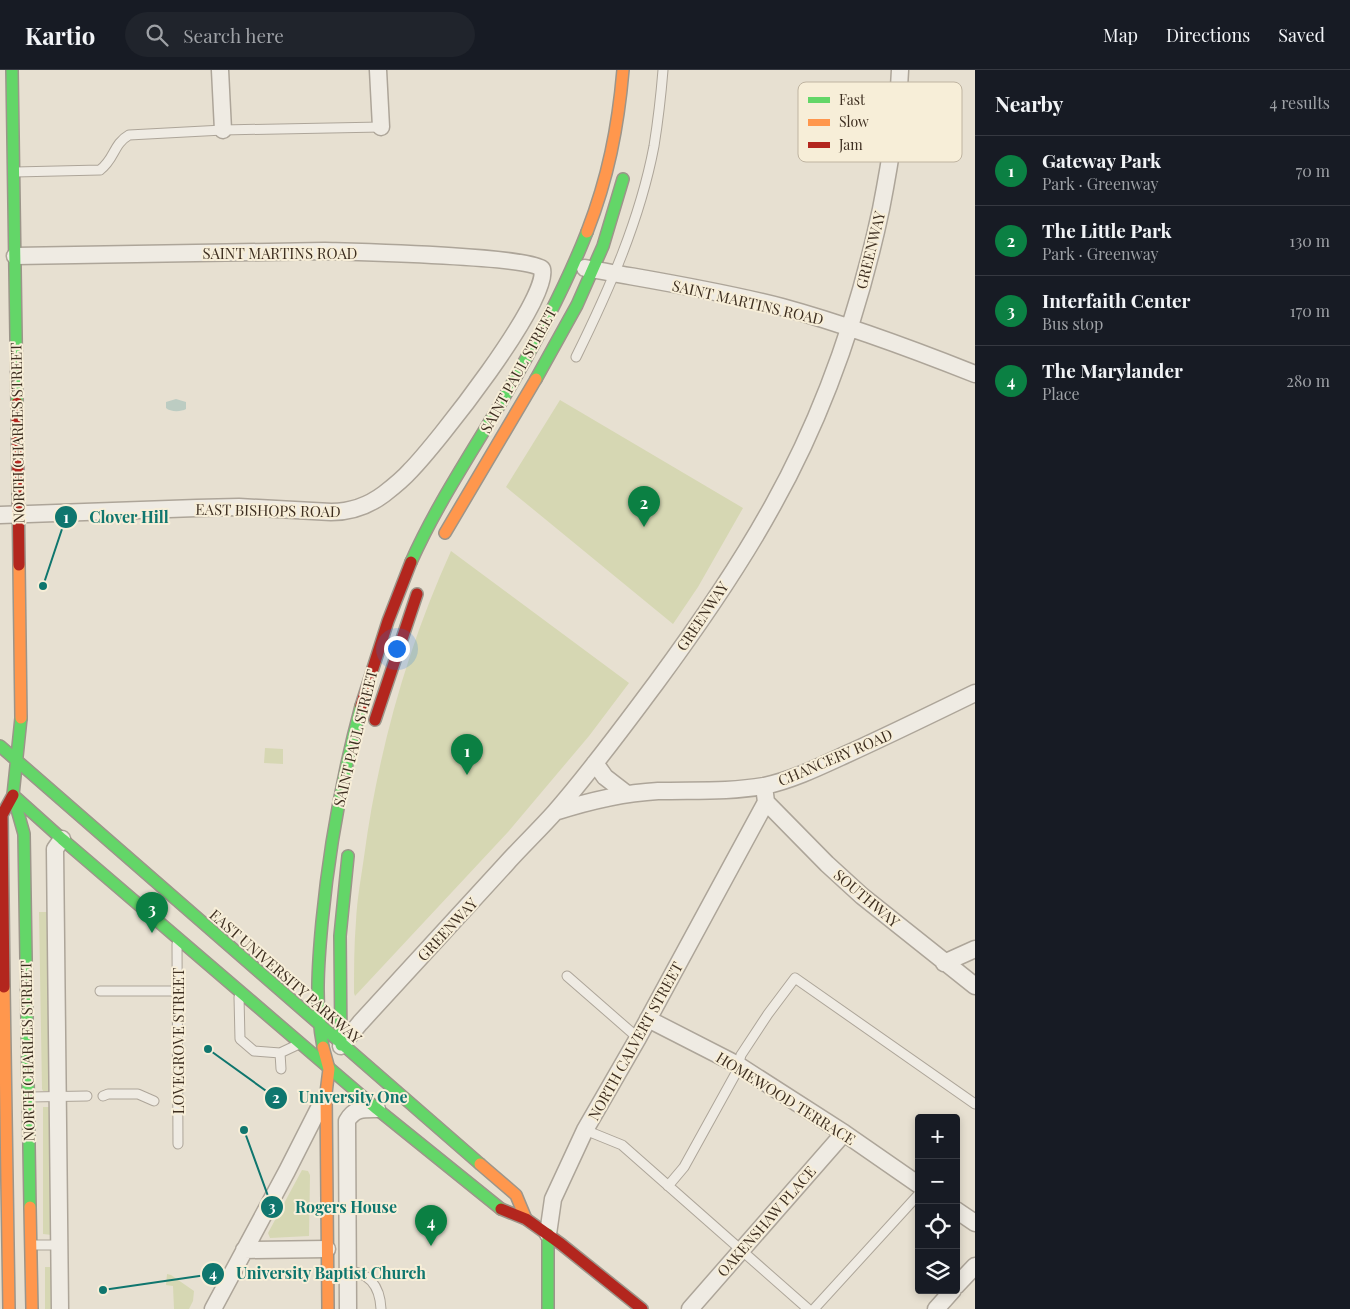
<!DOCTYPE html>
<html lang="en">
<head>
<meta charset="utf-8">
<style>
  body { margin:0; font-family:"Playfair Display",serif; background:#20242c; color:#f1f3f6 }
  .controls { position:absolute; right:15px; bottom:15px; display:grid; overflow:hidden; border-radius:5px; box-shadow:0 2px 8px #0003 }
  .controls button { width:45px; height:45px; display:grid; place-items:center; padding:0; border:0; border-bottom:1px solid #363941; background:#171b24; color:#f1f3f6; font:25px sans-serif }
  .you { position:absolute; left:396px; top:578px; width:18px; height:18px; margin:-12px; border:4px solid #fff; border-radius:50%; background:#1a73e8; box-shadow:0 0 0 8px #1a73e833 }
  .badge { display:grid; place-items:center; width:32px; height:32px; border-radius:50%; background:#0b8043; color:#fff; font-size:16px; font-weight:700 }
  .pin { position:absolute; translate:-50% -41px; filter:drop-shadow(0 1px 2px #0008) }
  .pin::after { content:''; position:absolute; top:26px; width:18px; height:15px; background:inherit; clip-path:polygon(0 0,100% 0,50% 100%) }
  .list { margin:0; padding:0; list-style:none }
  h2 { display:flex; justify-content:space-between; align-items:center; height:65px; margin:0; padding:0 20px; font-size:21px }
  h2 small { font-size:16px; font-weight:400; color:#9ea1a6 }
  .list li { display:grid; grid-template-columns:32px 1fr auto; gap:15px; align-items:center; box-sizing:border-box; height:70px; padding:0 20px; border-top:1px solid #363941 }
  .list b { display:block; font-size:19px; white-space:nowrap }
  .list p { margin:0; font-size:16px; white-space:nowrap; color:#9ea1a6 }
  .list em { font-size:16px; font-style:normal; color:#9ea1a6 }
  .icon { flex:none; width:28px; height:28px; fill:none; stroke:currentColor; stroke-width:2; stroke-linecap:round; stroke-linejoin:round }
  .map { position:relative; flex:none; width:975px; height:1239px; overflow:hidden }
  header { display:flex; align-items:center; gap:30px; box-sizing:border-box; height:70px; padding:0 25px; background:#171b24; border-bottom:1px solid #363941 }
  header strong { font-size:24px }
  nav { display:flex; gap:28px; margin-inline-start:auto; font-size:18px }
  .search { width:350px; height:45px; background:#20242c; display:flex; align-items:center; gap:12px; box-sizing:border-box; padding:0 18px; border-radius:28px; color:#9ea1a6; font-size:19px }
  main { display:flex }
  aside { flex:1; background:#171b24 }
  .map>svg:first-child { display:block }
</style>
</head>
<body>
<header>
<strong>Kartio</strong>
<div class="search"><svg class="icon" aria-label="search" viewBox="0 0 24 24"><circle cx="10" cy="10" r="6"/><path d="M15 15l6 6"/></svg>Search here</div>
<nav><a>Map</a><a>Directions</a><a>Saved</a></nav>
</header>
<main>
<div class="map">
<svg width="975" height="1239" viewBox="0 0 975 1239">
  <rect width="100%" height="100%" fill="#e7e0d1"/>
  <!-- green -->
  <path fill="#d6d7b3" d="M 560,330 L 743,438 L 698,517 L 673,554 L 506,417 Z
    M 451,481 L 629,613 L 589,666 L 508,762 L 355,926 L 354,923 C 354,899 354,875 356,851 C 357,830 361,808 364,787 C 378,682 407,578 451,481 Z
    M 265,678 L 283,679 L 283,694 L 264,693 Z
    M 39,842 L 49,842 L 50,1021 L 43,1021 L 42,1019 Z
    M 43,1037 L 50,1037 L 52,1165 L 43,1164 Z
    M 302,1100 L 308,1101 L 310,1105 L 309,1166 L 270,1168 L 268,1163 Z
    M 45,1197 L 52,1197 L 55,1239 L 45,1239 Z
    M 167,1204 L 171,1205 L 194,1221 L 193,1231 L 189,1239 L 174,1239 L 173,1216 L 166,1215 Z"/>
  <!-- water -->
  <path fill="#bcccc2" d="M 176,329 L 186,332 L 186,339 C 181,342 170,342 166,338 L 166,332 Z"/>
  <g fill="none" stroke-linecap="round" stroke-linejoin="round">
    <!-- lane casing -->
    <g stroke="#ada599" stroke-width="11">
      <path id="lane" d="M 15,102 L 100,100 C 115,89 113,74 129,65 L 223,60 L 381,57
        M 576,287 C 609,220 640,150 654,76 C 658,51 661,25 663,0
        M 177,874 L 178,1074
        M 567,906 L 638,968
        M 100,921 L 177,921
        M 239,927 L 240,969 L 254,981 L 280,983 L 297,975
        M 280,983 L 281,999
        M 103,1026 L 108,1024 L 138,1024 L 154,1031
        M 30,1027 L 87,1026
        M 585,1060 L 622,1075 L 808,1239
        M 668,1116 L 684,1097 L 736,1003 L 741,985 L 768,944 L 795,908 L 975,1034
        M 33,1175 L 59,1175
        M 345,1201 C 369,1201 380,1216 381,1239
        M 814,1239 L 919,1124"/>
    </g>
    <!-- street casing -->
    <g stroke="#ada599" stroke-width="19">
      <path id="street" d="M 220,0 L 223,60
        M 378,0 L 381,57
        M 585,198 C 650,210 717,220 782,237 C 848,255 912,279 975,304
        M 0,445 L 197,438 L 239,437 L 331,442 C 351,442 368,436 384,424 C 393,417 403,409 410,401 C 435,376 551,229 542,199 C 528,186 355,182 325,181 L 15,186
        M 595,693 L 605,707 L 627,724
        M 766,732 L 827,794 L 862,826 L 975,916
        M 555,742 C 589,731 623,723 658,721 C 694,720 729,722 764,716 C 792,710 819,697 845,685 C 889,665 932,644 975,623
        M 944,893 L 975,879
        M 648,949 L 738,995 L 844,1063 L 919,1115
        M 341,976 L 360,953 C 408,900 457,848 505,795 C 521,777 539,760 555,742 C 591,701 623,657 656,613 C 698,556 739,497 773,435 C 825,342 859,242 881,139 C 890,93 898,47 900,0
        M 956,1140 L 975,1153
        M 548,1164 L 553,1129 L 585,1060 L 638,968 L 766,732 L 764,716
        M 244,1180 L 327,1179
        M 956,1216 L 975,1196
        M 60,1239 L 55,779 L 62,769
        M 213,1239 L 287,1101 L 323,1030
        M 348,1239 L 347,1051 C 354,1038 364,1039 377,1039
        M 690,1239 L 844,1063
        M 936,1239 L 953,1220"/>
    </g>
    <!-- fast casing -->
    <g stroke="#9c958a" stroke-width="14">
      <path id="fast" d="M 12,0 L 17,333
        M 536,309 L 577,235 L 603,176 L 623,109
        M 411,492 C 436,436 469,387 499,336 C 532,280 563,223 587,162
        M 21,648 L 13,725 L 24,764 L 30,1137
        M 0,676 L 480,1094
        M 13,725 L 62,769 L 377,1039 L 501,1139
        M 341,975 L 340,866 L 348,786
        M 323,977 C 315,935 318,895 322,852 C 329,779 342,707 361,636
        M 548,1164 L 548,1239"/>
    </g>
    <!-- slow casing -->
    <g stroke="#9c958a" stroke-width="14">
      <path id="slow" d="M 587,162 C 608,108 618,58 623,0
        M 445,463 L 536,309
        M 19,495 L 21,648
        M 4,917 L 9,1239
        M 323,977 L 329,999 L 326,1023 L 328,1239
        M 480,1094 L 516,1125 L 526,1149
        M 30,1137 L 32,1239"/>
    </g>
    <!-- jam casing -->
    <g stroke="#9c958a" stroke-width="14">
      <path id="jam" d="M 17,333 L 19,495
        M 361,636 L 388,551 L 411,492
        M 375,650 L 417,524
        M 4,917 L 2,745 L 13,725
        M 501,1139 L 526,1149 L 561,1174 L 642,1239"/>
    </g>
    <!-- lane -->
    <use href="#lane" stroke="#efebe3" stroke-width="9"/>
    <!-- street -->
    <use href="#street" stroke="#efebe3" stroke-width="16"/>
    <!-- fast -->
    <use href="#fast" stroke="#63d668" stroke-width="11"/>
    <!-- slow -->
    <use href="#slow" stroke="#ff974d" stroke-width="11"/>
    <!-- jam -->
    <use href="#jam" stroke="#b3261e" stroke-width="11"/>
  </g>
  <g text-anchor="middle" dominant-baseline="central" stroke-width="4" stroke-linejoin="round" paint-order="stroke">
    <!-- street labels -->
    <g font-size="15" fill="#3d2e20" stroke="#f7eed8">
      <text transform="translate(870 180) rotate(-76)">GREENWAY</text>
      <text x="280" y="183">SAINT MARTINS ROAD</text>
      <text transform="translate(748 232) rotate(13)">SAINT MARTINS ROAD</text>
      <text transform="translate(518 300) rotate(-61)">SAINT PAUL STREET</text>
      <text transform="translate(17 363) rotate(-91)">NORTH CHARLES STREET</text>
      <text transform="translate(268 440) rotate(1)">EAST BISHOPS ROAD</text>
      <text transform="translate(702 546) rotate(-56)">GREENWAY</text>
      <text transform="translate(355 668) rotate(-76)">SAINT PAUL STREET</text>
      <text transform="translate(835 687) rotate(-23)">CHANCERY ROAD</text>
      <text transform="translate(867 828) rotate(40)">SOUTHWAY</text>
      <text transform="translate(447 859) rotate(-47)">GREENWAY</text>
      <text transform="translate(286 906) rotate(41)">EAST UNIVERSITY PARKWAY</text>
      <text transform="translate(178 971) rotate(-90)">LOVEGROVE STREET</text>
      <text transform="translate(635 971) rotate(-61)">NORTH CALVERT STREET</text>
      <text transform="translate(27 981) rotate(-91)">NORTH CHARLES STREET</text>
      <text transform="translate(786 1028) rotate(32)">HOMEWOOD TERRACE</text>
      <text transform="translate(766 1151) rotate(-49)">OAKENSHAW PLACE</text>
    </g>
  </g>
  <!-- legend -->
  <rect x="798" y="12" width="164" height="80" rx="8" fill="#f7eed8" stroke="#bfb4a1" stroke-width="1"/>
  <rect x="808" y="27" width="22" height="6" fill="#63d668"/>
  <rect x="808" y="49" width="22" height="7" fill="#ff974d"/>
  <rect x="808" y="72" width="22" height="6" fill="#b3261e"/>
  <g font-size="14" fill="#3d2e20">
    <text x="839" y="35">Fast</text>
    <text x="839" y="57">Slow</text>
    <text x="839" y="80">Jam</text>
  </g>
  <!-- callouts -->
  <path fill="none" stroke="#0f766e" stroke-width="2" d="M43 516L66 447M208 979L276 1028M244 1060L272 1137M103 1220L213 1204"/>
  <g fill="#0f766e" stroke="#f7eed8" stroke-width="2">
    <circle cx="43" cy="516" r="5"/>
    <circle cx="208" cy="979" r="5"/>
    <circle cx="244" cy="1060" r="5"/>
    <circle cx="103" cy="1220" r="5"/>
    <circle cx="66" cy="447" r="12"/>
    <circle cx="276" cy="1028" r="12"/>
    <circle cx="272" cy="1137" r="12"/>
    <circle cx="213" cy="1204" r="12"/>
  </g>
  <g font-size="15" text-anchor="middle" font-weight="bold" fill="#fff">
    <text x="66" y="453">1</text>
    <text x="276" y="1033">2</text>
    <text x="272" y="1142">3</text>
    <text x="213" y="1209">4</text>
  </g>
  <g font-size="16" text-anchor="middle" font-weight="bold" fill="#0f766e" stroke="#f7eed8" stroke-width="4" stroke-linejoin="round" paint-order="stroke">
    <text x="129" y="453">Clover Hill</text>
    <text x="353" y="1033">University One</text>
    <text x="346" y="1143">Rogers House</text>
    <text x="331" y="1209">University Baptist Church</text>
  </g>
</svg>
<div class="controls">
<button>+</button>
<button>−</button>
<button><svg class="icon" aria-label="locate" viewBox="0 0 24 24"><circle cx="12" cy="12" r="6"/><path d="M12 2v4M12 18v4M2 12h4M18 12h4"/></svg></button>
<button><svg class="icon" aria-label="layers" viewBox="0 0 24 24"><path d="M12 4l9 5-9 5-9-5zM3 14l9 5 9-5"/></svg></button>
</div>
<div class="you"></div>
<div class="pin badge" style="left:467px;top:705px">1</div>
<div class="pin badge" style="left:644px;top:457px">2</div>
<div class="pin badge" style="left:152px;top:863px">3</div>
<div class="pin badge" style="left:431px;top:1176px">4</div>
</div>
<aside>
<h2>Nearby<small>4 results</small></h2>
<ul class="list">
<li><span class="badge">1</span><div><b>Gateway Park</b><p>Park · Greenway</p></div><em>70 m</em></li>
<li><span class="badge">2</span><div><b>The Little Park</b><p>Park · Greenway</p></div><em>130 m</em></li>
<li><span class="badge">3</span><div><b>Interfaith Center</b><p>Bus stop</p></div><em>170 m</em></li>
<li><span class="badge">4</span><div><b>The Marylander</b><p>Place</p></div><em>280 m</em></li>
</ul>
</aside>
</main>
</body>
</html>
